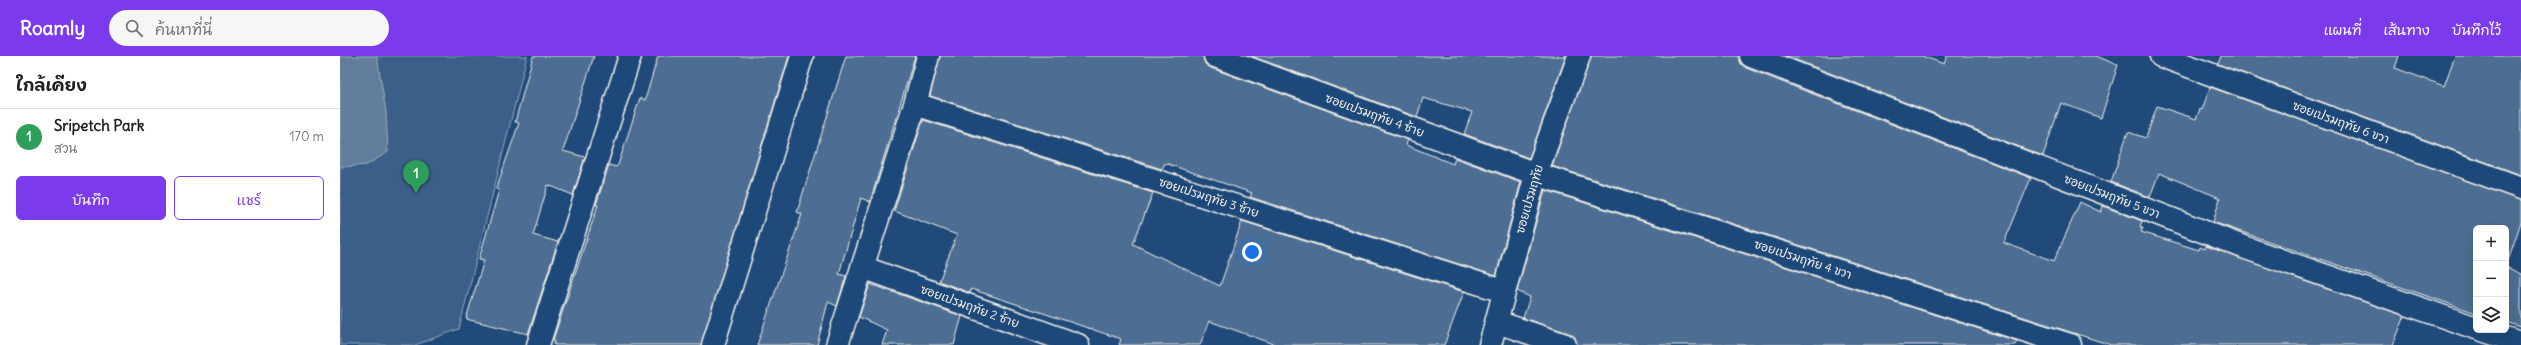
<!DOCTYPE html>
<html lang="th">
<head>
<meta charset="utf-8">
<style>
  body { margin:0; font-family:Delius,"Playpen Sans Thai",sans-serif; background:#f6f6f6; color:#222 }
  .controls { position:absolute; right:12px; bottom:12px; display:grid; overflow:hidden; border-radius:6px; box-shadow:0 4px 16px #0002 }
  .controls button { width:36px; height:36px; display:grid; place-items:center; padding:0; border:0; border-bottom:1px solid #e0e0e0; background:#fff; color:#222; font:20px sans-serif }
  .you { position:absolute; left:912px; top:196px; width:14px; height:14px; margin:-10px; border:3px solid #fff; border-radius:50%; background:#1a73e8; box-shadow:0 0 0 6px #1a73e833 }
  .badge { display:grid; place-items:center; width:26px; height:26px; border-radius:50%; background:#7c3aed; color:#fff; font-size:13px; font-weight:700 }
  .pin { position:absolute; translate:-50% -33px; filter:drop-shadow(0 1px 2px #0008) }
  .pin::after { content:''; position:absolute; top:21px; width:14px; height:12px; background:inherit; clip-path:polygon(0 0,100% 0,50% 100%) }
  .list { margin:0; padding:0; list-style:none }
  h2 { display:flex; justify-content:space-between; align-items:center; height:52px; margin:0; padding:0 16px; font-size:17px }
  h2 small { font-size:13px; font-weight:400; color:#767676 }
  .list li { display:grid; grid-template-columns:26px 1fr auto; gap:12px; align-items:center; box-sizing:border-box; height:56px; padding:0 16px; border-top:1px solid #e0e0e0 }
  .list b { display:block; font-size:15px; white-space:nowrap }
  .list p { margin:0; font-size:13px; white-space:nowrap; color:#767676 }
  .list em { font-size:13px; font-style:normal; color:#767676 }
  .actions { display:flex; gap:8px; padding:12px 16px }
  .actions a { flex:1; padding:9px 0; border:1px solid #7c3aed; border-radius:6px; text-align:center; font-size:14px; color:#7c3aed }
  .actions .main { background:#7c3aed; color:#fff }
  .icon { flex:none; width:22px; height:22px; fill:none; stroke:currentColor; stroke-width:2; stroke-linecap:round; stroke-linejoin:round }
  .map { position:relative; flex:none; width:2181px; height:289px; overflow:hidden }
  header { display:flex; align-items:center; gap:24px; box-sizing:border-box; height:56px; padding:0 20px; background:#7c3aed; color:#fff }
  header strong { font-size:19px }
  nav { display:flex; gap:22px; margin-inline-start:auto; font-size:14px }
  .search { width:280px; height:36px; background:#f6f6f6; display:flex; align-items:center; gap:10px; box-sizing:border-box; padding:0 14px; border-radius:22px; color:#767676; font-size:15px }
  main { display:flex }
  aside { flex:1; background:#fff }
  .map>svg:first-child { display:block }
</style>
</head>
<body>
<header>
<strong>Roamly</strong>
<div class="search"><svg class="icon" aria-label="search" viewBox="0 0 24 24"><circle cx="10" cy="10" r="6"/><path d="M15 15l6 6"/></svg>ค้นหาที่นี่</div>
<nav><a>แผนที่</a><a>เส้นทาง</a><a>บันทึกไว้</a></nav>
</header>
<main>
<aside>
<h2>ใกล้เคียง<small></small></h2>
<ul class="list">
<li><span class="badge" style="background:#2e9e5b">1</span><div><b>Sripetch Park</b><p>สวน</p></div><em>170 m</em></li>
</ul>
<div class="actions"><a class="main">บันทึก</a><a>แชร์</a></div>
</aside>
<div class="map">
<svg width="2181" height="289" viewBox="0 0 2181 289">
  <rect width="100%" height="100%" fill="#1f4a7a"/>
  <filter id="ink" filterUnits="userSpaceOnUse"><feTurbulence type="fractalNoise" baseFrequency=".025" numOctaves="2"/><feDisplacementMap in="SourceGraphic" scale="8" xChannelSelector="R" yChannelSelector="G"/><feConvolveMatrix kernelMatrix="1 2 1 2 8 2 1 2 1" color-interpolation-filters="sRGB"/></filter>
  <g filter="url(#ink)">
    <!-- green -->
    <path fill="#3a5f88" stroke="#97a8b8" d="M 0,0 L 187,0 L 119,273 L 75,289 L 0,289 Z"/>
    <!-- water -->
    <path fill="#627e9d" stroke="#9cacbb" d="M 0,0 L 37,0 L 46,56 L 48,96 L 27,109 L 0,111 Z"/>
    <!-- building -->
    <path fill="#4d6e92" stroke="#f4f1e8" d="M 193,0 L 254,0 L 223,95 L 245,101 L 233,139 L 208,129 L 193,179 L 218,186 L 188,278 L 126,263 L 144,204 L 139,203 L 159,134 L 156,133 L 179,67 L 175,66 Z
      M 318,0 L 449,0 L 361,289 L 214,289 L 215,284 L 213,284 L 258,149 L 256,149 L 269,109 L 276,111 L 278,109 L 300,42 L 305,44 Z
      M 506,0 L 575,0 L 530,146 L 521,142 L 499,218 L 506,220 L 497,250 L 488,246 L 477,289 L 417,289 L 462,158 L 457,156 Z
      M 600,0 L 863,0 L 865,8 L 871,12 L 1068,84 L 1066,89 L 1113,108 L 1115,102 L 1181,126 L 1156,220 L 910,141 L 912,137 L 825,107 L 822,113 L 590,40 Z
      M 911,0 L 1226,0 L 1189,102 L 1124,78 L 1132,56 L 1083,42 L 1077,61 Z
      M 1251,0 L 1399,0 L 1401,8 L 1406,12 L 1691,122 L 1664,187 L 1714,205 L 1740,146 L 1761,156 L 1763,150 L 1802,165 L 1800,171 L 1803,172 L 1801,176 L 1859,194 L 1860,191 L 1865,193 L 1866,190 L 2065,260 L 2053,289 L 1771,289 L 1212,110 Z
      M 1446,0 L 1582,0 L 1604,8 L 1607,0 L 1756,0 L 1778,9 L 1761,62 L 1721,47 L 1703,100 Z
      M 1881,0 L 2059,0 L 2055,12 L 2104,30 L 2115,0 L 2181,0 L 2181,119 L 1878,8 Z
      M 1870,31 L 2181,144 L 2181,166 L 2166,211 L 2181,218 L 2181,271 L 2166,266 L 2166,172 L 2136,172 L 2136,257 L 1873,166 L 1880,142 L 1819,117 L 1810,141 L 1771,126 L 1788,76 L 1806,82 L 1817,50 L 1856,63 L 1860,53 L 1862,54 Z
      M 583,64 L 813,137 L 793,188 L 880,230 L 902,165 L 1124,236 L 1104,289 L 937,289 L 869,265 L 860,289 L 779,289 L 781,283 L 631,233 L 630,237 L 599,225 L 617,179 L 554,155 Z
      M 1205,134 L 1677,285 L 1675,289 L 1237,289 L 1235,281 L 1229,277 L 1183,262 L 1190,241 L 1177,235 Z
      M 530,228 L 622,260 L 614,289 L 542,289 L 547,274 L 519,261 Z"/>
    <g fill="none" stroke-linecap="round" stroke-linejoin="round">
      <!-- minor casing -->
      <g stroke="#f4f1e8" stroke-width="25">
        <path id="minor" d="M 875,0 L 1196,118 L 1730,289
          M 1411,0 L 1906,192 L 2136,272
          M 1821,0 L 2181,132
          M 575,48 L 1163,235
          M 522,211 L 738,289
          M 1157,266 L 1225,289
          M 2142,274 L 2181,287
          M 198,289 L 290,0
          M 373,289 L 462,0
          M 497,289 L 575,48 L 588,0
          M 1150,289 L 1196,118 L 1239,0"/>
      </g>
      <!-- minor -->
      <use href="#minor" stroke="#1f4a7a" stroke-width="22"/>
    </g>
  </g>
  <g text-anchor="middle" dominant-baseline="central" stroke-width="3" stroke-linejoin="round" paint-order="stroke">
    <!-- street labels -->
    <g font-size="12" fill="#f4f1e8" stroke="#1f4a7a">
      <text transform="translate(1035 59) rotate(20)">ซอยเปรมฤทัย 4 ซ้าย</text>
      <text transform="translate(2001 66) rotate(20)">ซอยเปรมฤทัย 6 ขวา</text>
      <text transform="translate(1772 140) rotate(21)">ซอยเปรมฤทัย 5 ขวา</text>
      <text transform="translate(869 141) rotate(18)">ซอยเปรมฤทัย 3 ซ้าย</text>
      <text transform="translate(1189 143) rotate(-74)">ซอยเปรมฤทัย</text>
      <text transform="translate(1463 203) rotate(18)">ซอยเปรมฤทัย 4 ขวา</text>
      <text transform="translate(630 250) rotate(20)">ซอยเปรมฤทัย 2 ซ้าย</text>
    </g>
  </g>
</svg>
<div class="controls">
<button>+</button>
<button>−</button>
<button><svg class="icon" aria-label="layers" viewBox="0 0 24 24"><path d="M12 4l9 5-9 5-9-5zM3 14l9 5 9-5"/></svg></button>
</div>
<div class="you"></div>
<div class="pin badge" style="left:76px;top:137px;background:#2e9e5b">1</div>
</div>
</main>
</body>
</html>
